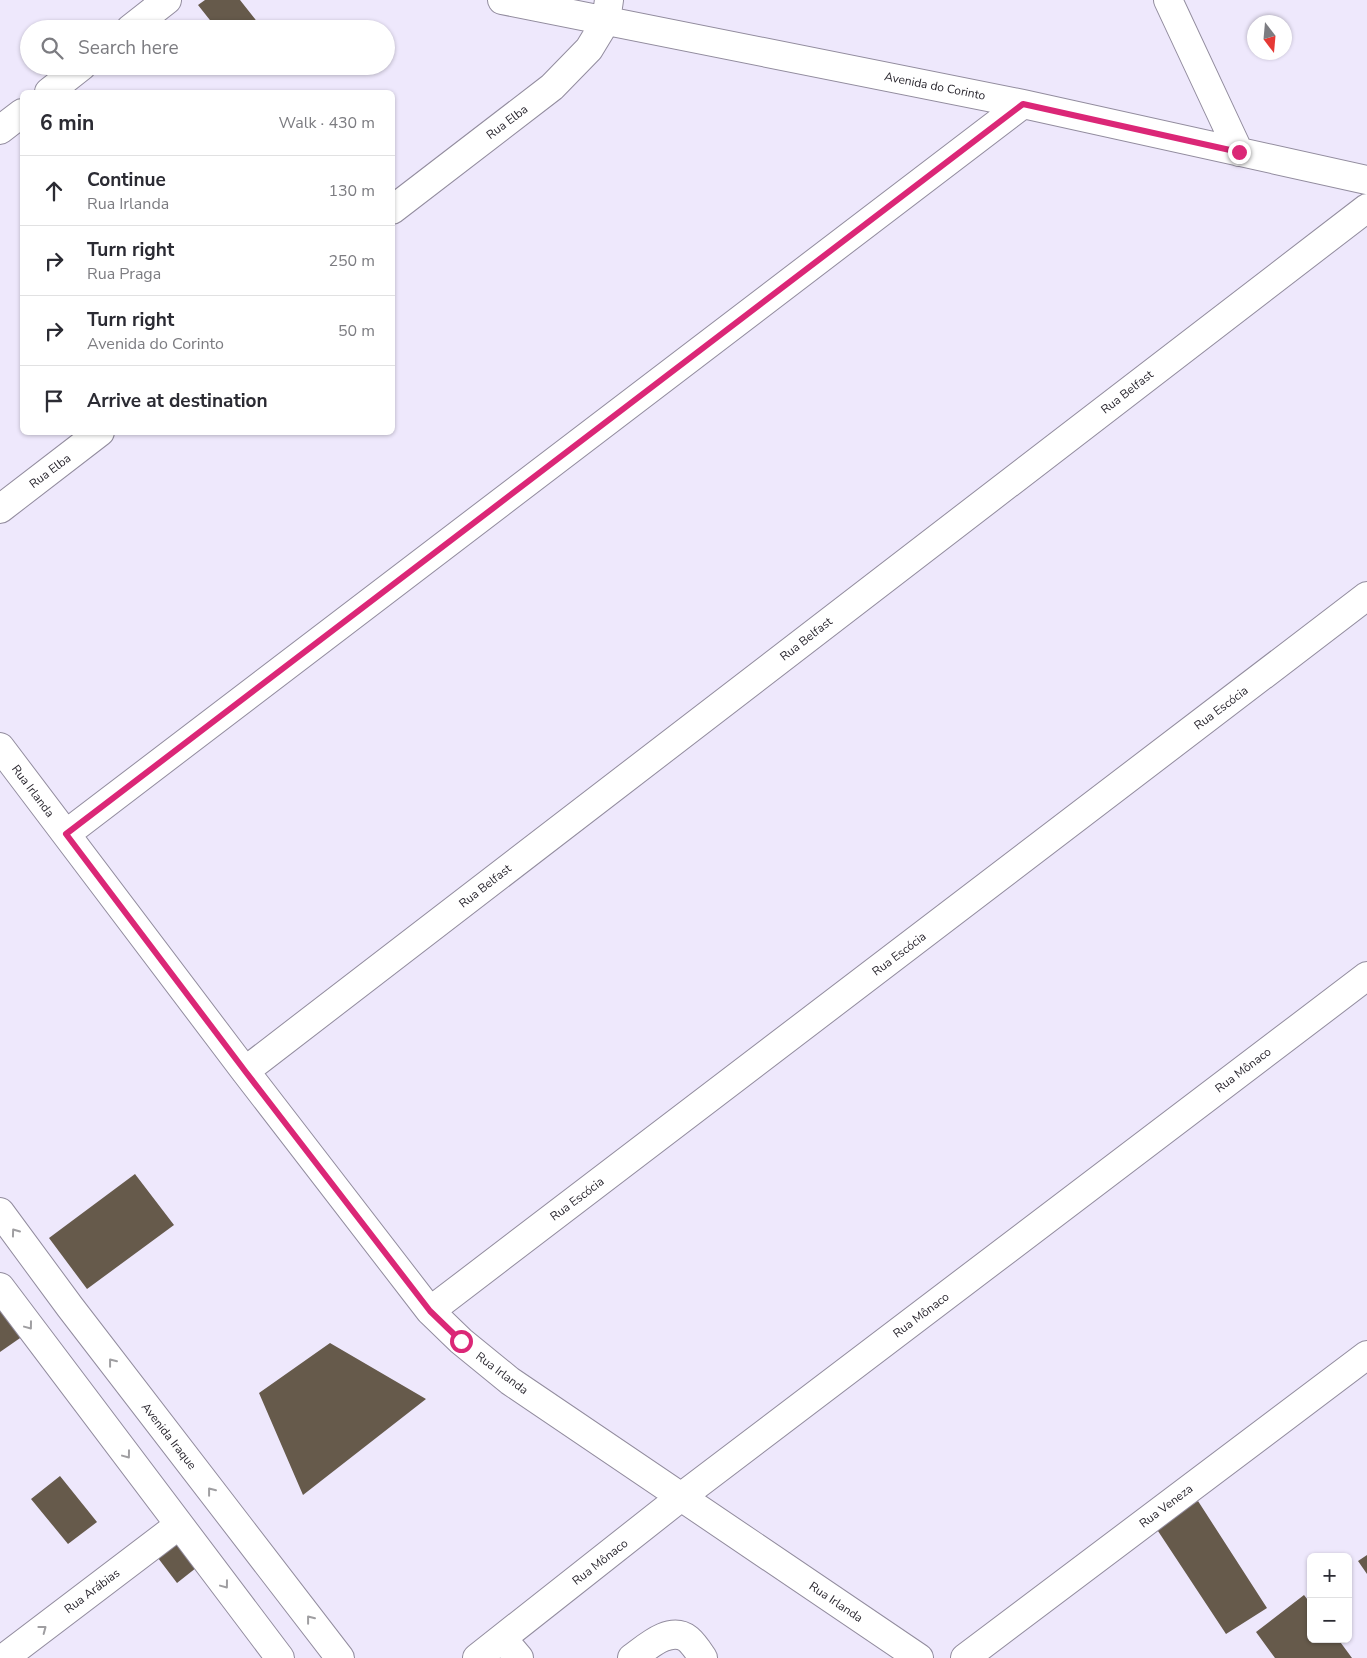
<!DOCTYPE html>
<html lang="en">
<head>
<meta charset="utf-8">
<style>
  body { margin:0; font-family:"Nunito Sans",sans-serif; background:#f7f7f7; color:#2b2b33 }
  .controls { position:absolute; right:15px; bottom:15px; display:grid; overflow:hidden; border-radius:8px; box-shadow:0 1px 4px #0004 }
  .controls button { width:45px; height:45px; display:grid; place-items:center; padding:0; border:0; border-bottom:1px solid #e1e1e2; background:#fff; color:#2b2b33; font:25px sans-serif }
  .compass { position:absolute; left:1247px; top:15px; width:45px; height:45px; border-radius:50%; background:#fff; box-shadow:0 1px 4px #0004; rotate:164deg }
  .stop { position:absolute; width:15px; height:15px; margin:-11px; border:4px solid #db2777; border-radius:50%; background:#fff }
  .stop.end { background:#db2777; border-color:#fff; box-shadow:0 1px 5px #0008 }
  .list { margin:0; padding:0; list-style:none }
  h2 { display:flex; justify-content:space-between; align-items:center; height:65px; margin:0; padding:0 20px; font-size:21px }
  h2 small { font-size:16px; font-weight:400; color:#7c7c81 }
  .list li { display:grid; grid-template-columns:32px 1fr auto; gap:15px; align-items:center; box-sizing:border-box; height:70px; padding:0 20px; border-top:1px solid #e1e1e2 }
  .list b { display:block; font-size:19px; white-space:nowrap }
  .list p { margin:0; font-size:16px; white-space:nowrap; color:#7c7c81 }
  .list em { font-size:16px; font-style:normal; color:#7c7c81 }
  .icon { flex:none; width:28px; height:28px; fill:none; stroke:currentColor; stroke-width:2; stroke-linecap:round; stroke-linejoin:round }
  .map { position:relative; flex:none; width:1367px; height:1658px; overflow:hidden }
  .search { position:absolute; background:#fff; box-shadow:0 1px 4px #0004; left:20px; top:20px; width:375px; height:55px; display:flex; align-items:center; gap:12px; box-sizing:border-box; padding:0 18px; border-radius:28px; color:#7c7c81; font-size:19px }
  .panel { position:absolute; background:#fff; box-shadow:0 1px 4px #0004; left:20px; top:90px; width:375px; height:345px; border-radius:8px }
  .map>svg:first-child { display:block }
</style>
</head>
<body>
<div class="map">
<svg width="1367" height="1658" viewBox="0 0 1367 1658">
  <rect width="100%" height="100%" fill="#eee8fc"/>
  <!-- building -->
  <path fill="#665a4b" d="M 205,0 L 240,0 L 263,29 L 217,29 L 198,5 Z
    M 135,1174 L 174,1225 L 87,1289 L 49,1238 Z
    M 0,1303 L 23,1336 L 0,1352 Z
    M 330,1343 L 426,1399 L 303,1495 L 259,1393 Z
    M 60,1476 L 97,1522 L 68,1544 L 31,1499 Z
    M 1198,1501 L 1267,1608 L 1226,1634 L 1156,1528 Z
    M 181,1539 L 201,1564 L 177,1583 L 158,1558 Z
    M 1367,1555 L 1367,1574 L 1358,1561 Z
    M 1304,1595 L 1311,1604 L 1311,1639 L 1338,1639 L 1352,1658 L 1275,1658 L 1256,1632 Z"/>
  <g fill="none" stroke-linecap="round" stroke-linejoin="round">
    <!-- minor casing -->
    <g stroke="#928c9e" stroke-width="30">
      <path id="minor" d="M 502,0 L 1023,104 L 1367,180
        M 1168,0 L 1239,152
        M 130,29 L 167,0
        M 49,92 L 82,66
        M 0,130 L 22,113
        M 392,210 L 552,87 L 589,49 L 606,21 L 609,0
        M 0,509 L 100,432
        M 0,747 L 245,1071 L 430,1311 L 461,1341 L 510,1381 L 919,1658
        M 66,834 L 1023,104
        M 245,1071 L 1367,208
        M 0,1212 L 70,1307 L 340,1658
        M 0,1287 L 280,1658
        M 430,1311 L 1367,596
        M 503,1639 L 519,1658
        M 4,1658 L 179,1525
        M 477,1658 L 681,1497 L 1367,976
        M 632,1658 C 646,1648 670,1625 688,1639 C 694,1644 699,1652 703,1658
        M 965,1658 L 1367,1355"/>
    </g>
    <!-- minor -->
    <use href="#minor" stroke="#fff" stroke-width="28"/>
  </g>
  <!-- one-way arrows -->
  <defs><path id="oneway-chevron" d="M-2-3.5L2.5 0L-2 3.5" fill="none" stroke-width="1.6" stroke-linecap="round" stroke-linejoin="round" transform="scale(1.25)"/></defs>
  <g stroke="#9f9ea1">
    <use href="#oneway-chevron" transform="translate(15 1232) rotate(-126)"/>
    <use href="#oneway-chevron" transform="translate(29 1326) rotate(53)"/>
    <use href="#oneway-chevron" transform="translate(112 1362) rotate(-128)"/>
    <use href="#oneway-chevron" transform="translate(127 1455) rotate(53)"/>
    <use href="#oneway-chevron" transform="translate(211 1491) rotate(-128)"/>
    <use href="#oneway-chevron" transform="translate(225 1585) rotate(53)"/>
    <use href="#oneway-chevron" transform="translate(310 1619) rotate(-128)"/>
    <use href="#oneway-chevron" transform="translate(43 1629) rotate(-37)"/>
  </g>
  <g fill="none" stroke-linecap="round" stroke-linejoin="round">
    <!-- route -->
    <path stroke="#db2777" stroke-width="6" d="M 461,1341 L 430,1311 L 245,1071 L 66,834 L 1023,104 L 1239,152"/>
  </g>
  <g text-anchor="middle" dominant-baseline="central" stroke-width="5" stroke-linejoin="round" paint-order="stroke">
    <!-- street labels -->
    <g font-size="12" fill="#2a272f" stroke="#fff">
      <text transform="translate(935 86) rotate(11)">Avenida do Corinto</text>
      <text transform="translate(507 122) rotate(-37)">Rua Elba</text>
      <text transform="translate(1127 392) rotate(-38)">Rua Belfast</text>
      <text transform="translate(50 471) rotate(-37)">Rua Elba</text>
      <text transform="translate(806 639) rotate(-38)">Rua Belfast</text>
      <text transform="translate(1221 708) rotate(-37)">Rua Escócia</text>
      <text transform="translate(33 791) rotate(53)">Rua Irlanda</text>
      <text transform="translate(485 886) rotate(-38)">Rua Belfast</text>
      <text transform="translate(899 954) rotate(-37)">Rua Escócia</text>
      <text transform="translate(1243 1070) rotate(-37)">Rua Mônaco</text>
      <text transform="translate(577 1199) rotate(-37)">Rua Escócia</text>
      <text transform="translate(921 1315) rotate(-37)">Rua Mônaco</text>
      <text transform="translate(502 1373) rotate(37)">Rua Irlanda</text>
      <text transform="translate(169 1436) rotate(52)">Avenida Iraque</text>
      <text transform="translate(1166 1506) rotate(-37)">Rua Veneza</text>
      <text transform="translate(600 1562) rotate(-38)">Rua Mônaco</text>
      <text transform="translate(92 1591) rotate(-37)">Rua Arábias</text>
      <text transform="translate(836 1602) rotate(34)">Rua Irlanda</text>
    </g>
  </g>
</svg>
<div class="controls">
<button>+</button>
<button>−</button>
</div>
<svg class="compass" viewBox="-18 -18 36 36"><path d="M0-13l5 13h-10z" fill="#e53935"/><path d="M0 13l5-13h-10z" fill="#7c7c81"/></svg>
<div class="stop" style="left:461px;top:1341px"></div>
<div class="stop end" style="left:1239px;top:152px"></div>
<div class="search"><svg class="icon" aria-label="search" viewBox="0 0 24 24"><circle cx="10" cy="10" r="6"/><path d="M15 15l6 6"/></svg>Search here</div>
<section class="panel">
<h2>6 min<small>Walk · 430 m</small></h2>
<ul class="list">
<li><svg class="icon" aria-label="ahead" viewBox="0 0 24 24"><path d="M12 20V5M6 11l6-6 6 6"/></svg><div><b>Continue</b><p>Rua Irlanda</p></div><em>130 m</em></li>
<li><svg class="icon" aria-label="right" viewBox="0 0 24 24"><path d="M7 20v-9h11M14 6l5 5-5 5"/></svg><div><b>Turn right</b><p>Rua Praga</p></div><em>250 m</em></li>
<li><svg class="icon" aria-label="right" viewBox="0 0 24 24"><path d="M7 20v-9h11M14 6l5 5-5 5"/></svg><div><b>Turn right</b><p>Avenida do Corinto</p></div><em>50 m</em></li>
<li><svg class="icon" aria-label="arrive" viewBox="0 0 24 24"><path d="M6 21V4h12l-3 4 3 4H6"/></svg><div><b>Arrive at destination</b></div></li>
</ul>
</section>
</div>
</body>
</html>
